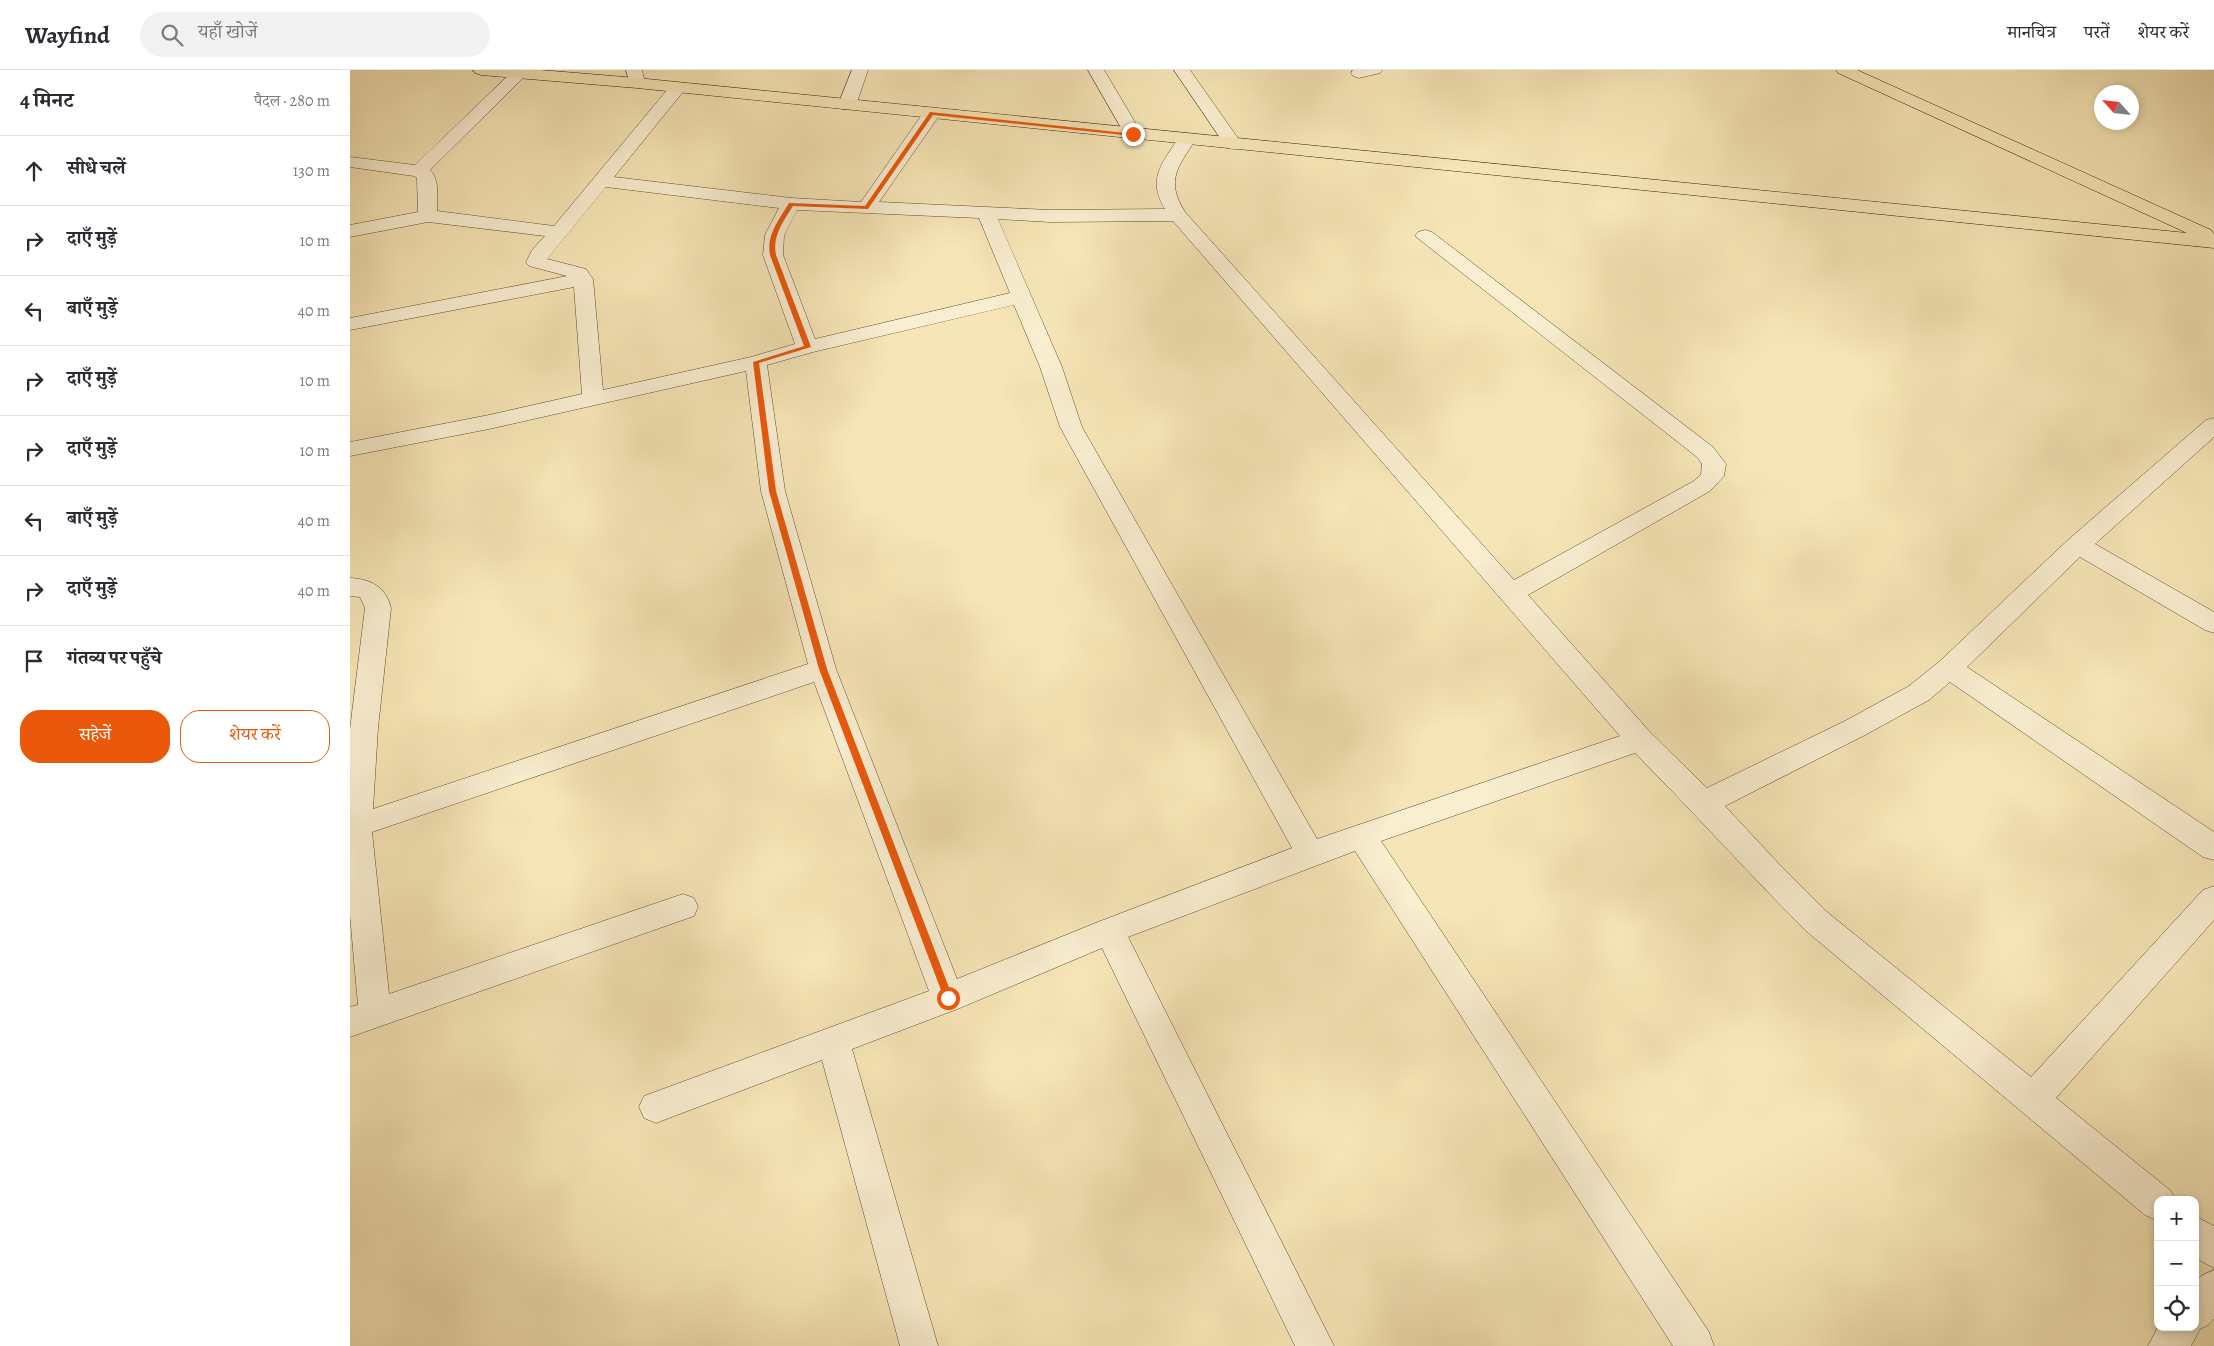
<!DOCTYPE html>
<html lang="hi">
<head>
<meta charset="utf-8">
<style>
  body { margin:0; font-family:Alegreya,"Noto Serif Devanagari",serif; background:#f2f2f3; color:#2b2b33 }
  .controls { position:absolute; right:15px; bottom:15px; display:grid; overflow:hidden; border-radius:10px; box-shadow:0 2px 8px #0003 }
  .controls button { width:45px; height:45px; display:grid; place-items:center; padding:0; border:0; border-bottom:1px solid #e1e1e2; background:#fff; color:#2b2b33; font:25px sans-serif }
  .compass { position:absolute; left:1744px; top:15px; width:45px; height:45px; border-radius:50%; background:#fff; box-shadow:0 2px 8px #0003; rotate:297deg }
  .stop { position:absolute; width:15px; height:15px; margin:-11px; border:4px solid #ea580c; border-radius:50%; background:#fff }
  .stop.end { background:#ea580c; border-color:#fff; box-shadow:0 1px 5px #0008 }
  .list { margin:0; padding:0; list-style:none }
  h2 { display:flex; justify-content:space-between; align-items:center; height:65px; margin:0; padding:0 20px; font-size:21px }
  h2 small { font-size:16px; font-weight:400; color:#7c7c81 }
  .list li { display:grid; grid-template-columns:32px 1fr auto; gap:15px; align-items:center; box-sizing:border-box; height:70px; padding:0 20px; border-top:1px solid #e1e1e2 }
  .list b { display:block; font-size:19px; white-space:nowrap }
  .list em { font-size:16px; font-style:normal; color:#7c7c81 }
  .actions { display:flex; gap:10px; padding:15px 20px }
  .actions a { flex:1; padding:11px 0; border:1px solid #ea580c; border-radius:20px; text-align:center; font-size:18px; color:#ea580c }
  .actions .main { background:#ea580c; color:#fff }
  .icon { flex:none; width:28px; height:28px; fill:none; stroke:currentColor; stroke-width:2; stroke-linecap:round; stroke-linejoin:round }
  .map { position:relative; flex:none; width:1864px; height:1276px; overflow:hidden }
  header { display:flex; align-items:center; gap:30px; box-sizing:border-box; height:70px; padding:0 25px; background:#fff; border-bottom:1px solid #e1e1e2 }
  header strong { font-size:24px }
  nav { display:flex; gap:28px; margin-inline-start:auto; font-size:18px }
  .search { width:350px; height:45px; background:#f2f2f3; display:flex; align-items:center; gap:12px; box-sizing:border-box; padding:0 18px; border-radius:28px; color:#7c7c81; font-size:19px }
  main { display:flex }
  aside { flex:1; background:#fff }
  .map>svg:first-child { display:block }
</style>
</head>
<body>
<header>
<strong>Wayfind</strong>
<div class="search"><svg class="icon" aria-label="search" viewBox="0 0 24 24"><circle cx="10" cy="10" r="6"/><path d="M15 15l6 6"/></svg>यहाँ खोजें</div>
<nav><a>मानचित्र</a><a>परतें</a><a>शेयर करें</a></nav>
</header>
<main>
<aside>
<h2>4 मिनट<small>पैदल · 280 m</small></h2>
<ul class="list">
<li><svg class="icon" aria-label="ahead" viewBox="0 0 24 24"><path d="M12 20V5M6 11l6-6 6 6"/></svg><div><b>सीधे चलें</b></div><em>130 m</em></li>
<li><svg class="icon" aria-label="right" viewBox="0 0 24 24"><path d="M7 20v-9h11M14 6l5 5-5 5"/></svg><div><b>दाएँ मुड़ें</b></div><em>10 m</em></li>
<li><svg class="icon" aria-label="left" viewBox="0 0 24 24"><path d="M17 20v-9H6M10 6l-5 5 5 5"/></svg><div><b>बाएँ मुड़ें</b></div><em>40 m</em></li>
<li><svg class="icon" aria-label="right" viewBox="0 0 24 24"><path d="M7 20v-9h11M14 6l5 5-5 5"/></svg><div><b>दाएँ मुड़ें</b></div><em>10 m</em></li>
<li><svg class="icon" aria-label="right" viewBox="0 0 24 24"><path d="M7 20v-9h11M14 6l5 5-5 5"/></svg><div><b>दाएँ मुड़ें</b></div><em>10 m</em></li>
<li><svg class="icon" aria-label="left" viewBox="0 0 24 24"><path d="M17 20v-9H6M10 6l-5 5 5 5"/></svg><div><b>बाएँ मुड़ें</b></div><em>40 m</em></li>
<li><svg class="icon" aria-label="right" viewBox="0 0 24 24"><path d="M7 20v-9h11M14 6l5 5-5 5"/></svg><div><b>दाएँ मुड़ें</b></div><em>40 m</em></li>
<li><svg class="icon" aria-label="arrive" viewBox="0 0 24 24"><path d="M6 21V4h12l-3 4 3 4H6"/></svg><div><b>गंतव्य पर पहुँचे</b></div></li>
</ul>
<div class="actions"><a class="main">सहेजें</a><a>शेयर करें</a></div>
</aside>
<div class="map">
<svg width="1864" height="1276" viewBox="0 0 1864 1276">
  <rect width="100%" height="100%" fill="#f6e5b6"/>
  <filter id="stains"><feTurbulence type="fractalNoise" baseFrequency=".004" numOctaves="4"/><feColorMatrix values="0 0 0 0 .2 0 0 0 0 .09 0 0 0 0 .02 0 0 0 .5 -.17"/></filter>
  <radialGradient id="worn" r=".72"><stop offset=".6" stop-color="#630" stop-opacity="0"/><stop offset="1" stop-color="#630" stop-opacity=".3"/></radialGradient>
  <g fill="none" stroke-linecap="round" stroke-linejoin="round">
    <!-- minor casing -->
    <g stroke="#5f4e2f" stroke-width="1">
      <path id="minor" d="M 164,0 L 176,0 L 178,3 L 80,100 C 90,109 87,129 87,141 L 204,156 L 322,14 L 334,14 L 336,18 L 264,107 L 441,128 L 511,132 L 576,39 L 588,39 L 591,43 L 529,132 L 700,140 L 815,139 C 796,109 813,91 831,65 L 843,65 L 846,69 C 828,97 815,110 835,142 L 1164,510 L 1344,411 L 1351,404 L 1352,394 L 1347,387 L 1065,166 L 1068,162 L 1075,160 L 1082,162 L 1363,377 L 1376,394 L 1374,406 L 1360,421 L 1178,525 L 1300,662 L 1357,718 L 1495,651 L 1559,616 L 1590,591 L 1719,469 L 1856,350 L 1864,348 L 1864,367 L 1745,474 L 1864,542 L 1864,563 L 1855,560 L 1730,487 L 1617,597 L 1864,762 L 1864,790 L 1853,787 L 1600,612 L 1579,630 L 1515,665 L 1375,736 L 1429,794 L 1477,842 L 1681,1007 L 1853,820 L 1864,816 L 1864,850 L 1706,1028 L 1821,1121 L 1825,1130 L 1808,1130 L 1808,1151 L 1795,1145 L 1455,860 C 1397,802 1343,741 1285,683 L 1031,771 L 1359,1262 L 1364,1276 L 1323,1276 L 1005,781 L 778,867 L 984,1276 L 945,1276 L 752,878 L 610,938 L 502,979 L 588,1276 L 550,1276 L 472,990 L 306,1053 L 294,1048 L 289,1037 L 294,1026 L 579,921 L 464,612 L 22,762 L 39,924 L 333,824 L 344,828 L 348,837 L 344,846 L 0,967 L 0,937 L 8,935 L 0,845 L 0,659 L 15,538 L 10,527 L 0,526 L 0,508 C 21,509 36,517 41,538 L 28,658 L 23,739 L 458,594 L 411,421 L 396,301 L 139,359 L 0,386 L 0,372 L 139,345 L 232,324 L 224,217 L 0,260 L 0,248 L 217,206 L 179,196 L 176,192 L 182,180 L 195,166 L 78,152 L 0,167 L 0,155 L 68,142 L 67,108 L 64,106 L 0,97 L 0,87 L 65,95 ZM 256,117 L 429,138 L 415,165 L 413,185 L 445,274 L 401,287 L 253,320 L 243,209 L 236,199 L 197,189 ZM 447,140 L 629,148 L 660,223 L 465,269 L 433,185 L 434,165 ZM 648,149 L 700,152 L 823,151 L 1270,666 L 967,769 L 732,357 L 712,297 ZM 664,235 L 690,297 L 710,357 L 942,778 L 748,852 L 607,909 L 486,599 L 435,421 L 417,295 L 463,282 Z
        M 276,0 L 292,0 L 295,13 L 293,17 L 281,17 Z
        M 502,0 L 518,0 L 506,35 L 503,39 L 491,39 L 488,35 Z
        M 738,0 L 754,0 L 792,64 L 789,68 L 777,68 Z
        M 824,0 L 840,0 L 892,74 L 889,78 L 883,79 L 877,78 Z
        M 1003,0 L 1032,0 L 1030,3 L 1009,8 L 1003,6 L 1001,3 Z
        M 1845,1146 L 1864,1156 L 1864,1198 L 1845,1188 Z
        M 1864,1200 L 1864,1249 L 1858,1255 L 1850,1259 L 1841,1276 L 1798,1276 L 1808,1257 L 1845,1257 L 1845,1212 L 1851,1206 Z"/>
    </g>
    <!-- major casing -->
    <g stroke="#2d1b02" stroke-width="1">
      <path id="major" d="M 123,0 L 190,0 L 287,8 L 1837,163 L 1488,3 L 1486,0 L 1507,0 L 1861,160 L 1864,164 L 1864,178 L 287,18 L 131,5 L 125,3 Z"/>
    </g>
    <!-- minor -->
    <use href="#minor" fill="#f9eed0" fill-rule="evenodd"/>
    <!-- major -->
    <use href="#major" fill="#f6e5b6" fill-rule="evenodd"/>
  </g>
  <!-- route -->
  <path fill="#ea580c" d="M 580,42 L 785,64 L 783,66 L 583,45 L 518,139 L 443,136 C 433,152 422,166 426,185 L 461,277 L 409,293 L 426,421 L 477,599 L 603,928 L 598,933 L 594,928 L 469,599 L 419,421 L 403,292 L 454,276 L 420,185 C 416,165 429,150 439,133 L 515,136 Z"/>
  <rect width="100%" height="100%" filter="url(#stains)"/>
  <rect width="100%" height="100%" fill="url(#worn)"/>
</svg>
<div class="controls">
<button>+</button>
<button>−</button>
<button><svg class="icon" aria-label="locate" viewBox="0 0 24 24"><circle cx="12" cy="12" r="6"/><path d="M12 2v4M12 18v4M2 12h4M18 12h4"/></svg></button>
</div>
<svg class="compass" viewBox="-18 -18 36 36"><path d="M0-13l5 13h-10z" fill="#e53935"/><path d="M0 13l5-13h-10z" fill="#7c7c81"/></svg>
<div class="stop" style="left:598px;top:928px"></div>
<div class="stop end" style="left:783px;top:64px"></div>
</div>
</main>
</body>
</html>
